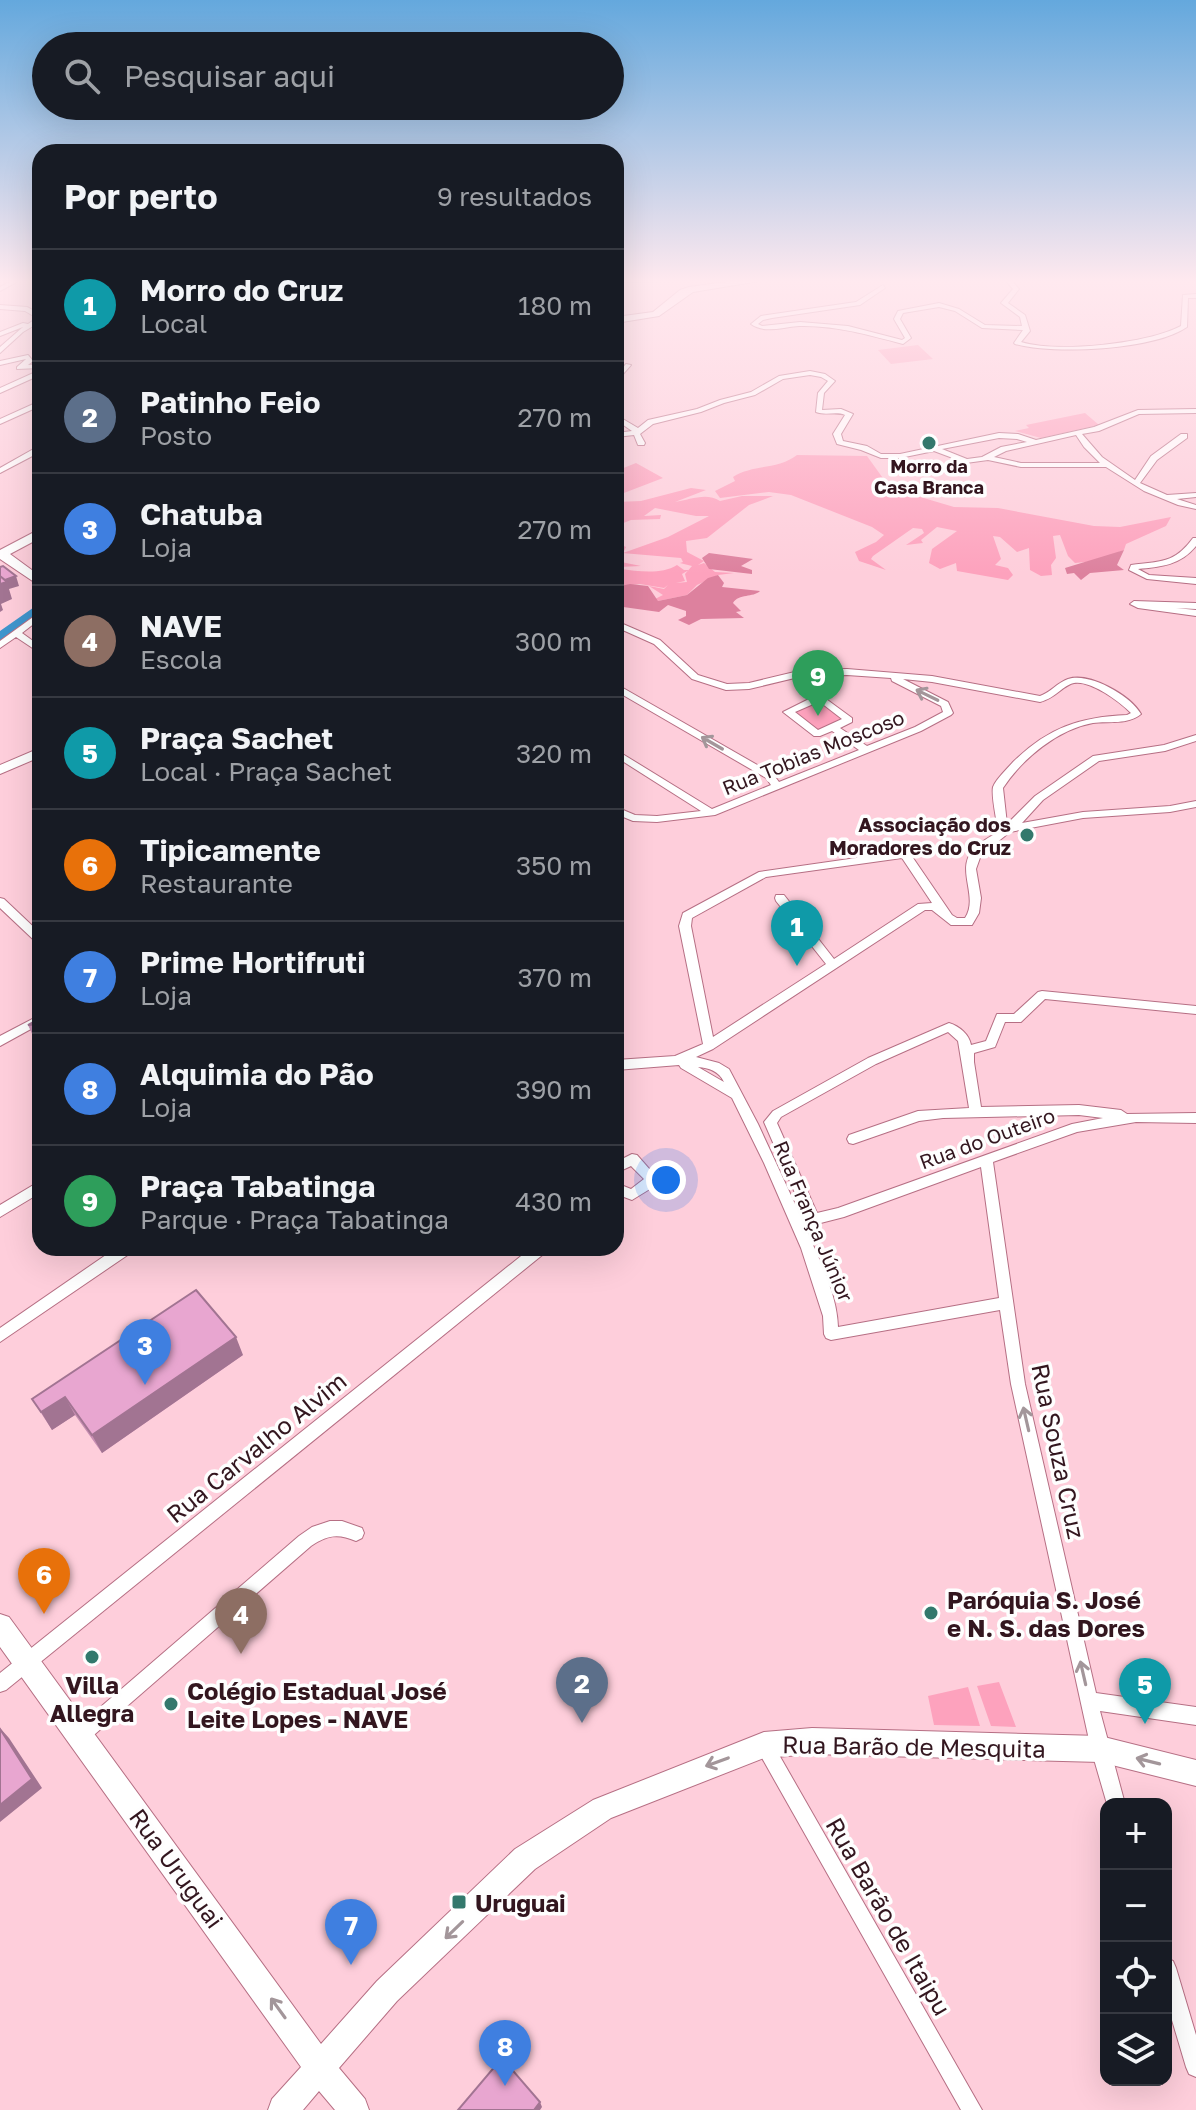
<!DOCTYPE html>
<html lang="pt">
<head>
<meta charset="utf-8">
<style>
  body { margin:0; font-family:"Golos Text",sans-serif; background:#20242c; color:#f1f3f6 }
  .controls { position:absolute; right:24px; bottom:24px; display:grid; overflow:hidden; border-radius:16px; box-shadow:0 8px 32px #0002 }
  .controls button { width:72px; height:72px; display:grid; place-items:center; padding:0; border:0; border-bottom:2px solid #363941; background:#171b24; color:#f1f3f6; font:40px sans-serif }
  .you { position:absolute; left:666px; top:1180px; width:28px; height:28px; margin:-20px; border:6px solid #fff; border-radius:50%; background:#1a73e8; box-shadow:0 0 0 12px #1a73e833 }
  .badge { display:grid; place-items:center; width:52px; height:52px; border-radius:50%; background:#0f766e; color:#fff; font-size:26px; font-weight:700 }
  .pin { position:absolute; translate:-50% -66px; filter:drop-shadow(0 2px 4px #0008) }
  .pin::after { content:''; position:absolute; top:42px; width:28px; height:24px; background:inherit; clip-path:polygon(0 0,100% 0,50% 100%) }
  .list { margin:0; padding:0; list-style:none }
  h2 { display:flex; justify-content:space-between; align-items:center; height:104px; margin:0; padding:0 32px; font-size:34px }
  h2 small { font-size:26px; font-weight:400; color:#9ea1a6 }
  .list li { display:grid; grid-template-columns:52px 1fr auto; gap:24px; align-items:center; box-sizing:border-box; height:112px; padding:0 32px; border-top:2px solid #363941 }
  .list b { display:block; font-size:30px; white-space:nowrap }
  .list p { margin:0; font-size:26px; white-space:nowrap; color:#9ea1a6 }
  .list em { font-size:26px; font-style:normal; color:#9ea1a6 }
  .icon { flex:none; width:44px; height:44px; fill:none; stroke:currentColor; stroke-width:2; stroke-linecap:round; stroke-linejoin:round }
  .map { position:relative; flex:none; width:1196px; height:2110px; overflow:hidden }
  .search { position:absolute; background:#171b24; box-shadow:0 8px 32px #0002; left:32px; top:32px; width:592px; height:88px; display:flex; align-items:center; gap:20px; box-sizing:border-box; padding:0 28px; border-radius:44px; color:#9ea1a6; font-size:30px }
  .panel { position:absolute; background:#171b24; box-shadow:0 8px 32px #0002; left:32px; top:144px; width:592px; height:1112px; border-radius:24px }
  .map>svg:first-child { display:block }
</style>
</head>
<body>
<div class="map">
<svg width="1196" height="2110" viewBox="0 0 1196 2110">
  <rect width="100%" height="100%" fill="#fecedb"/>
  <!-- green -->
  <path fill="#fda2bd" fill-rule="evenodd" d="M 918,345 L 933,359 L 891,364 L 878,350 Z
    M 1085,413 L 1099,425 L 1041,438 L 1015,431 L 1029,428 L 1026,425 Z
    M 797,455 L 867,456 L 890,488 L 954,507 L 998,508 L 1094,526 L 1120,527 L 1171,517 L 1166,526 L 1126,544 L 1124,550 L 1096,561 L 1075,563 L 1068,556 L 1060,535 L 1053,536 L 1056,558 L 1051,565 L 1052,575 L 1041,576 L 1030,570 L 1029,548 L 1017,552 L 1000,537 L 993,536 L 1001,559 L 995,565 L 1008,568 L 1013,575 L 1008,580 L 957,571 L 956,563 L 940,569 L 929,563 L 932,549 L 957,531 L 937,527 L 921,540 L 923,543 L 906,545 L 924,533 L 922,529 L 913,528 L 873,556 L 871,559 L 886,570 L 859,561 L 855,552 L 876,542 L 884,535 L 872,527 L 791,495 L 769,492 L 720,498 L 715,491 L 735,481 L 733,477 C 753,464 778,470 797,455 Z
    M 636,463 L 663,478 L 616,496 L 616,471 Z
    M 691,488 L 706,490 L 675,502 C 690,500 706,492 720,501 L 742,496 L 773,496 L 749,505 L 707,538 L 686,541 L 687,552 L 704,561 L 698,565 L 704,563 L 715,572 L 734,573 L 718,575 L 697,585 L 687,595 L 658,601 L 655,599 L 663,595 L 649,586 L 664,589 L 668,585 L 664,588 L 640,584 L 616,587 L 616,542 L 626,547 L 623,553 L 668,537 L 709,516 L 696,516 L 655,508 L 644,516 L 661,515 L 660,519 L 631,520 L 616,526 L 616,502 L 641,501 ZM 622,553 L 681,558 L 683,562 L 680,563 L 692,566 L 685,574 L 687,582 L 676,583 L 685,581 L 682,574 L 689,570 L 684,570 L 677,565 C 661,575 638,571 620,569 L 619,567 L 641,566 L 621,562 Z
    M 819,699 L 848,720 L 819,733 L 790,710 Z
    M 999,1682 L 1016,1727 L 991,1726 L 977,1686 Z
    M 968,1687 L 980,1726 L 934,1725 L 928,1696 Z"/>
  <!-- forest -->
  <path fill="#dd819e" d="M 1124,550 L 1117,565 L 1124,570 L 1090,573 L 1081,580 L 1074,573 L 1067,574 L 1065,568 Z
    M 709,553 L 753,559 L 741,566 L 752,570 L 752,574 L 709,569 L 702,558 Z
    M 718,575 L 724,583 L 722,587 L 760,591 C 753,598 739,593 733,603 L 741,611 L 736,612 L 744,618 L 701,619 L 689,625 L 678,620 L 686,616 L 686,611 L 668,605 L 659,612 L 616,606 L 616,587 L 630,584 L 648,586 L 658,601 L 687,595 L 708,578 Z"/>
  <g fill="none" stroke-linecap="round" stroke-linejoin="round">
    <!-- stream -->
    <path stroke="#3f95cd" stroke-width="2" d="M 37,279 L 40,281 L 37,292 L 40,298"/>
    <!-- river -->
    <path fill="#3f95cd" fill-rule="evenodd" d="M 616,279 L 680,279 L 674,282 L 616,283 Z
      M 40,603 L 40,616 L 0,644 L 0,631 Z"/>
    <!-- street casing -->
    <g stroke="#b66f84" stroke-width="2">
      <path id="street" d="M 15,279 L 22,279 L 0,291 L 0,287 Z
        M 1004,279 L 1010,279 L 1019,289 L 1008,303 L 1025,315 L 1030,331 L 1021,342 C 1058,353 1147,344 1181,326 L 1183,295 L 1196,294 L 1196,298 L 1188,298 L 1187,327 C 1154,350 1054,355 1015,344 L 1014,343 L 1023,330 L 982,328 L 955,311 L 939,307 L 903,313 L 900,319 L 911,338 L 903,344 C 869,335 834,325 799,326 C 782,327 765,334 751,324 L 761,316 L 856,302 L 883,285 L 885,288 L 860,305 L 772,318 L 763,320 L 758,324 L 762,326 L 800,322 L 848,326 L 902,340 L 905,338 L 894,319 L 898,311 L 939,303 L 959,309 L 985,325 L 1022,326 L 1020,317 L 1001,303 L 1013,289 Z
        M 0,305 L 27,307 L 40,314 L 40,322 L 23,332 L 0,353 L 0,347 L 23,327 L 0,336 L 0,332 L 23,323 L 28,324 L 37,318 L 25,311 L 0,309 Z
        M 28,355 L 33,361 L 28,365 L 40,364 L 40,368 L 17,369 L 17,367 L 26,359 L 0,365 L 0,361 Z
        M 626,364 L 631,365 L 616,382 L 616,376 Z
        M 40,370 L 40,375 L 0,393 L 0,388 Z
        M 810,371 L 825,374 L 835,381 L 824,393 L 822,410 L 841,409 L 853,414 L 841,434 L 843,441 L 867,446 L 881,454 L 900,454 L 999,433 L 1018,434 L 1036,440 L 1094,427 L 1138,410 L 1196,409 L 1196,413 L 1139,414 L 1099,431 L 1082,434 L 1102,457 L 1135,480 L 1151,456 L 1181,434 L 1187,434 L 1187,438 L 1157,460 L 1140,483 L 1167,495 L 1196,493 L 1196,497 L 1177,499 L 1196,505 L 1196,509 L 1178,505 L 1144,491 L 1106,467 L 1021,467 L 988,460 L 966,463 L 934,451 L 900,458 L 881,458 L 861,450 L 837,444 L 833,434 L 845,415 C 836,411 826,416 816,412 L 818,393 L 828,381 L 821,377 L 810,375 L 783,379 L 755,395 L 724,403 L 701,412 L 653,424 L 640,434 L 645,443 L 644,445 L 638,445 L 634,435 L 616,437 L 616,433 L 632,431 L 616,420 L 616,415 L 638,428 L 648,420 L 697,409 L 720,400 L 751,392 L 779,376 ZM 1076,435 L 1084,447 L 1100,463 L 1021,463 L 994,457 L 1006,451 ZM 999,438 L 1017,439 L 1027,442 L 1001,447 L 982,457 L 967,459 L 942,449 Z
        M 616,398 L 619,400 L 619,404 L 616,406 Z
        M 40,401 L 40,406 L 0,424 L 0,419 Z
        M 37,447 L 40,447 L 40,452 L 0,473 L 0,468 Z
        M 1193,538 L 1196,538 L 1196,546 C 1181,565 1161,567 1138,569 L 1149,575 L 1196,578 L 1196,584 L 1147,579 L 1129,570 L 1131,565 C 1160,561 1174,564 1193,538 Z
        M 1134,601 L 1196,603 L 1196,609 L 1176,608 L 1196,610 L 1196,616 L 1138,608 L 1130,604 Z
        M 40,612 L 40,619 L 22,633 L 40,646 L 40,653 L 16,637 L 0,648 L 0,641 Z
        M 616,621 L 660,640 L 698,675 L 727,684 L 749,683 L 803,670 L 847,669 L 932,676 L 1040,696 C 1051,692 1057,683 1068,679 C 1089,672 1130,695 1141,714 C 1128,725 1109,721 1093,723 C 1058,729 1022,759 1003,788 L 1007,824 L 1035,796 L 1093,756 L 1164,745 L 1196,735 L 1196,741 L 1165,751 L 1099,761 L 1043,800 L 1022,823 L 1083,812 L 1170,806 L 1196,801 L 1196,807 L 1170,812 L 1083,818 L 1010,832 L 981,855 L 976,869 L 981,898 L 979,913 L 972,925 L 951,925 L 932,910 L 925,910 L 713,1049 L 696,1057 L 719,1063 L 729,1069 L 758,1124 L 801,1217 L 805,1216 L 764,1122 L 773,1111 L 868,1058 L 949,1023 C 959,1026 969,1034 971,1045 L 986,1041 L 997,1014 L 1014,1014 L 1038,992 L 1042,991 L 1196,1006 L 1196,1014 L 1045,999 L 1021,1022 L 1005,1022 L 995,1047 L 974,1053 L 974,1062 L 981,1107 L 1079,1105 L 1121,1110 L 1127,1114 L 1196,1113 L 1196,1123 L 1136,1122 L 1077,1132 L 993,1162 L 1025,1384 L 1096,1693 L 1196,1707 L 1196,1725 L 1100,1711 L 1125,1804 L 1107,1804 L 1091,1749 L 1011,1384 L 1000,1310 L 831,1340 L 826,1338 L 824,1334 L 823,1316 L 801,1248 L 764,1163 L 732,1098 L 681,1068 L 679,1065 L 616,1070 L 616,1060 L 675,1056 L 703,1044 L 679,926 L 683,913 L 759,872 L 905,851 L 909,852 L 952,915 L 957,918 L 965,918 C 979,897 956,871 972,851 C 978,843 990,837 998,832 C 997,821 991,796 993,787 C 996,779 1007,769 1013,762 C 1048,728 1079,717 1127,715 L 1131,713 C 1120,702 1091,680 1074,683 C 1063,685 1056,698 1040,702 L 932,682 L 903,679 L 948,702 L 953,713 L 951,715 L 921,731 L 715,815 L 657,822 L 633,821 L 616,814 L 616,807 L 635,815 L 657,816 L 701,811 L 616,757 L 616,750 L 712,809 L 771,785 L 766,778 L 616,691 L 616,684 L 773,774 L 779,782 L 859,750 L 832,731 L 820,736 L 814,736 L 783,712 L 813,697 L 822,696 L 852,718 L 852,722 L 840,728 L 867,746 L 915,727 L 943,712 L 941,706 L 892,681 L 891,678 L 847,675 L 803,676 L 749,689 L 726,690 L 692,679 L 654,644 L 616,627 ZM 818,702 L 820,702 L 842,719 L 818,730 L 795,712 ZM 902,858 L 932,903 L 918,904 L 834,959 L 784,895 L 776,895 L 775,898 L 776,901 L 826,964 L 713,1037 L 691,926 L 692,918 L 766,877 ZM 948,1032 L 958,1041 L 969,1108 L 918,1111 L 849,1135 L 847,1139 L 849,1143 L 853,1144 L 919,1121 L 943,1118 L 1079,1115 L 1103,1118 L 1072,1124 L 838,1208 L 817,1213 L 777,1123 L 781,1117 L 876,1064 ZM 698,1067 C 709,1068 719,1071 724,1082 ZM 981,1167 L 999,1298 L 838,1327 C 837,1293 818,1257 805,1227 L 844,1217 Z
        M 0,898 L 4,899 L 40,933 L 40,943 L 36,942 L 0,908 Z
        M 40,1015 L 40,1024 L 0,1046 L 0,1036 Z
        M 632,1154 L 637,1155 L 659,1180 L 658,1184 L 632,1200 L 616,1194 L 616,1183 L 631,1189 L 644,1179 L 631,1166 L 616,1173 L 616,1162 Z
        M 40,1181 L 40,1193 L 0,1217 L 0,1205 Z
        M 116,1248 L 134,1248 L 132,1252 L 0,1342 L 0,1328 Z
        M 531,1248 L 548,1248 L 546,1252 L 6,1690 L 0,1692 L 0,1673 Z
        M 330,1521 L 342,1521 L 362,1528 L 364,1533 L 362,1538 L 356,1541 C 338,1533 327,1535 311,1546 L 87,1741 L 81,1744 L 75,1741 L 72,1735 L 75,1729 L 299,1536 L 312,1527 Z
        M 764,1736 L 770,1739 L 982,2110 L 961,2110 L 758,1751 L 755,1745 L 758,1739 Z
        M 1166,1958 L 1173,1961 L 1176,1968 L 1196,2035 L 1196,2077 L 1189,2074 L 1186,2067 L 1166,2000 Z"/>
    </g>
    <!-- secondary casing -->
    <g stroke="#b66f84" stroke-width="2">
      <path id="secondary" d="M 749,279 L 771,279 L 693,292 L 659,316 L 616,323 L 616,317 L 653,312 L 680,290 L 689,287 Z
        M 40,529 L 40,538 L 10,554 L 40,576 L 40,586 L 0,559 L 0,550 Z
        M 40,748 L 40,757 L 0,774 L 0,765 Z
        M 0,1614 L 9,1617 L 321,2044 L 377,1981 L 515,1849 L 593,1800 L 764,1732 L 812,1728 L 1100,1736 L 1196,1760 L 1196,1786 L 1100,1762 L 812,1754 L 764,1758 L 611,1818 L 535,1869 L 397,2001 L 339,2068 L 365,2099 L 369,2110 L 335,2110 L 319,2091 L 303,2110 L 268,2110 L 272,2099 L 301,2067 L 0,1647 Z"/>
    </g>
    <!-- street -->
    <use href="#street" fill="#fff" fill-rule="evenodd"/>
    <!-- secondary -->
    <use href="#secondary" fill="#fff" fill-rule="evenodd"/>
  </g>
  <!-- wall -->
  <path fill="#c88fb3" d="M 40,1018 L 40,1040 L 35,1040 L 28,1025 Z
    M 243,1355 L 102,1453 L 75,1415 L 52,1430 L 32,1399 Z"/>
  <!-- shaded-wall -->
  <path fill="#a27492" d="M 16,576 L 19,586 L 9,589 L 12,599 L 1,604 L 3,610 L 0,612 L 0,584 L 2,581 Z
    M 236,1337 L 243,1355 L 102,1453 L 92,1435 Z
    M 65,1397 L 75,1415 L 52,1430 L 41,1412 Z
    M 0,1728 L 9,1738 L 42,1788 L 0,1822 Z
    M 540,2102 L 542,2107 L 540,2110 L 534,2110 Z"/>
  <!-- building -->
  <path fill="#e8a6d0" stroke="#a27492" stroke-width="2" d="M 3,566 L 16,576 L 5,580 L 0,576 L 0,567 Z
    M 0,576 L 7,582 L 0,584 Z
    M 40,1018 L 40,1024 L 28,1025 Z
    M 196,1290 L 236,1337 L 92,1435 L 65,1397 L 41,1412 L 32,1399 Z
    M 0,1729 L 32,1779 L 0,1805 Z
    M 502,2058 L 540,2102 L 534,2110 L 458,2110 Z"/>
  <!-- one-way arrows -->
  <defs><path id="oneway-shaft" d="M-6 0H5M1.5-3L5.5 0L1.5 3" fill="none" stroke-width="1.6" stroke-linecap="round" stroke-linejoin="round" transform="scale(2)"/></defs>
  <g stroke="#a3969a">
    <use href="#oneway-shaft" transform="translate(927 695) rotate(-154)"/>
    <use href="#oneway-shaft" transform="translate(712 743) rotate(-150)"/>
    <use href="#oneway-shaft" transform="translate(1026 1419) rotate(-103)"/>
    <use href="#oneway-shaft" transform="translate(1083 1673) rotate(-103)"/>
    <use href="#oneway-shaft" transform="translate(1148 1761) rotate(-166)"/>
    <use href="#oneway-shaft" transform="translate(717 1762) rotate(160)"/>
    <use href="#oneway-shaft" transform="translate(454 1930) rotate(136)"/>
    <use href="#oneway-shaft" transform="translate(278 2008) rotate(-126)"/>
  </g>
  <!-- sky -->
  <linearGradient id="sky" x2="0" y2="1"><stop stop-color="#64a8dd"/><stop offset="0.49" stop-color="#ffe9ef"/><stop offset="1" stop-color="#ffe9ef" stop-opacity="0"/></linearGradient>
  <rect width="1196" height="574" fill="url(#sky)"/>
  <!-- markers -->
  <g fill="#33786c" stroke="#fefefe" stroke-width="3">
    <circle cx="929" cy="443" r="8"/>
    <circle cx="1027" cy="835" r="8"/>
    <circle cx="931" cy="1613" r="8"/>
    <circle cx="92" cy="1657" r="8"/>
    <circle cx="171" cy="1704" r="8"/>
    <rect x="451" y="1894" width="16" height="16" rx="4"/>
  </g>
  <g text-anchor="middle" dominant-baseline="central" stroke-width="7" stroke-linejoin="round" paint-order="stroke">
    <!-- far-poi labels -->
    <g font-size="18" font-weight="bold" fill="#33161f" stroke="#fefefe">
      <text x="929" y="466">Morro da<tspan x="929" dy="21">Casa Branca</tspan></text>
    </g>
    <!-- street labels -->
    <g font-size="20" fill="#33161f" stroke="#fefefe">
      <text transform="translate(813 752) rotate(-22)">Rua Tobias Moscoso</text>
      <text transform="translate(987 1138) rotate(-20)">Rua do Outeiro</text>
      <text transform="translate(814 1221) rotate(67)">Rua França Júnior</text>
    </g>
    <!-- poi labels -->
    <g font-size="20" font-weight="bold" fill="#33161f" stroke="#fefefe" text-anchor="end">
      <text x="1011" y="824">Associação dos<tspan x="1011" dy="23">Moradores do Cruz</tspan></text>
    </g>
    <!-- near-street labels -->
    <g font-size="24" fill="#33161f" stroke="#fefefe">
      <text transform="translate(256 1447) rotate(-39)">Rua Carvalho Alvim</text>
      <text transform="translate(1059 1451) rotate(78)">Rua Souza Cruz</text>
      <text transform="translate(914 1746) rotate(1)">Rua Barão de Mesquita</text>
      <text transform="translate(177 1868) rotate(54)">Rua Uruguai</text>
      <text transform="translate(889 1916) rotate(60)">Rua Barão de Itaipu</text>
    </g>
    <!-- near-poi labels -->
    <g font-size="24" font-weight="bold" fill="#33161f" stroke="#fefefe" text-anchor="start">
      <text x="947" y="1599">Paróquia S. José<tspan x="947" dy="28">e N. S. das Dores</tspan></text>
      <text x="92" y="1684" text-anchor="middle">Villa<tspan x="92" dy="28">Allegra</tspan></text>
      <text x="187" y="1690">Colégio Estadual José<tspan x="187" dy="28">Leite Lopes - NAVE</tspan></text>
      <text x="475" y="1902">Uruguai</text>
    </g>
  </g>
</svg>
<div class="controls">
<button>+</button>
<button>−</button>
<button><svg class="icon" aria-label="locate" viewBox="0 0 24 24"><circle cx="12" cy="12" r="6"/><path d="M12 2v4M12 18v4M2 12h4M18 12h4"/></svg></button>
<button><svg class="icon" aria-label="layers" viewBox="0 0 24 24"><path d="M12 4l9 5-9 5-9-5zM3 14l9 5 9-5"/></svg></button>
</div>
<div class="you"></div>
<div class="pin badge" style="left:797px;top:966px;background:#0f9aa8">1</div>
<div class="pin badge" style="left:582px;top:1723px;background:#5c6f8a">2</div>
<div class="pin badge" style="left:145px;top:1385px;background:#3f7fe0">3</div>
<div class="pin badge" style="left:241px;top:1654px;background:#8d6e63">4</div>
<div class="pin badge" style="left:1145px;top:1724px;background:#0f9aa8">5</div>
<div class="pin badge" style="left:44px;top:1614px;background:#e8710a">6</div>
<div class="pin badge" style="left:351px;top:1965px;background:#3f7fe0">7</div>
<div class="pin badge" style="left:505px;top:2086px;background:#3f7fe0">8</div>
<div class="pin badge" style="left:818px;top:716px;background:#2e9e5b">9</div>
<div class="search"><svg class="icon" aria-label="search" viewBox="0 0 24 24"><circle cx="10" cy="10" r="6"/><path d="M15 15l6 6"/></svg>Pesquisar aqui</div>
<section class="panel">
<h2>Por perto<small>9 resultados</small></h2>
<ul class="list">
<li><span class="badge" style="background:#0f9aa8">1</span><div><b>Morro do Cruz</b><p>Local</p></div><em>180 m</em></li>
<li><span class="badge" style="background:#5c6f8a">2</span><div><b>Patinho Feio</b><p>Posto</p></div><em>270 m</em></li>
<li><span class="badge" style="background:#3f7fe0">3</span><div><b>Chatuba</b><p>Loja</p></div><em>270 m</em></li>
<li><span class="badge" style="background:#8d6e63">4</span><div><b>NAVE</b><p>Escola</p></div><em>300 m</em></li>
<li><span class="badge" style="background:#0f9aa8">5</span><div><b>Praça Sachet</b><p>Local · Praça Sachet</p></div><em>320 m</em></li>
<li><span class="badge" style="background:#e8710a">6</span><div><b>Tipicamente</b><p>Restaurante</p></div><em>350 m</em></li>
<li><span class="badge" style="background:#3f7fe0">7</span><div><b>Prime Hortifruti</b><p>Loja</p></div><em>370 m</em></li>
<li><span class="badge" style="background:#3f7fe0">8</span><div><b>Alquimia do Pão</b><p>Loja</p></div><em>390 m</em></li>
<li><span class="badge" style="background:#2e9e5b">9</span><div><b>Praça Tabatinga</b><p>Parque · Praça Tabatinga</p></div><em>430 m</em></li>
</ul>
</section>
</div>
</body>
</html>
